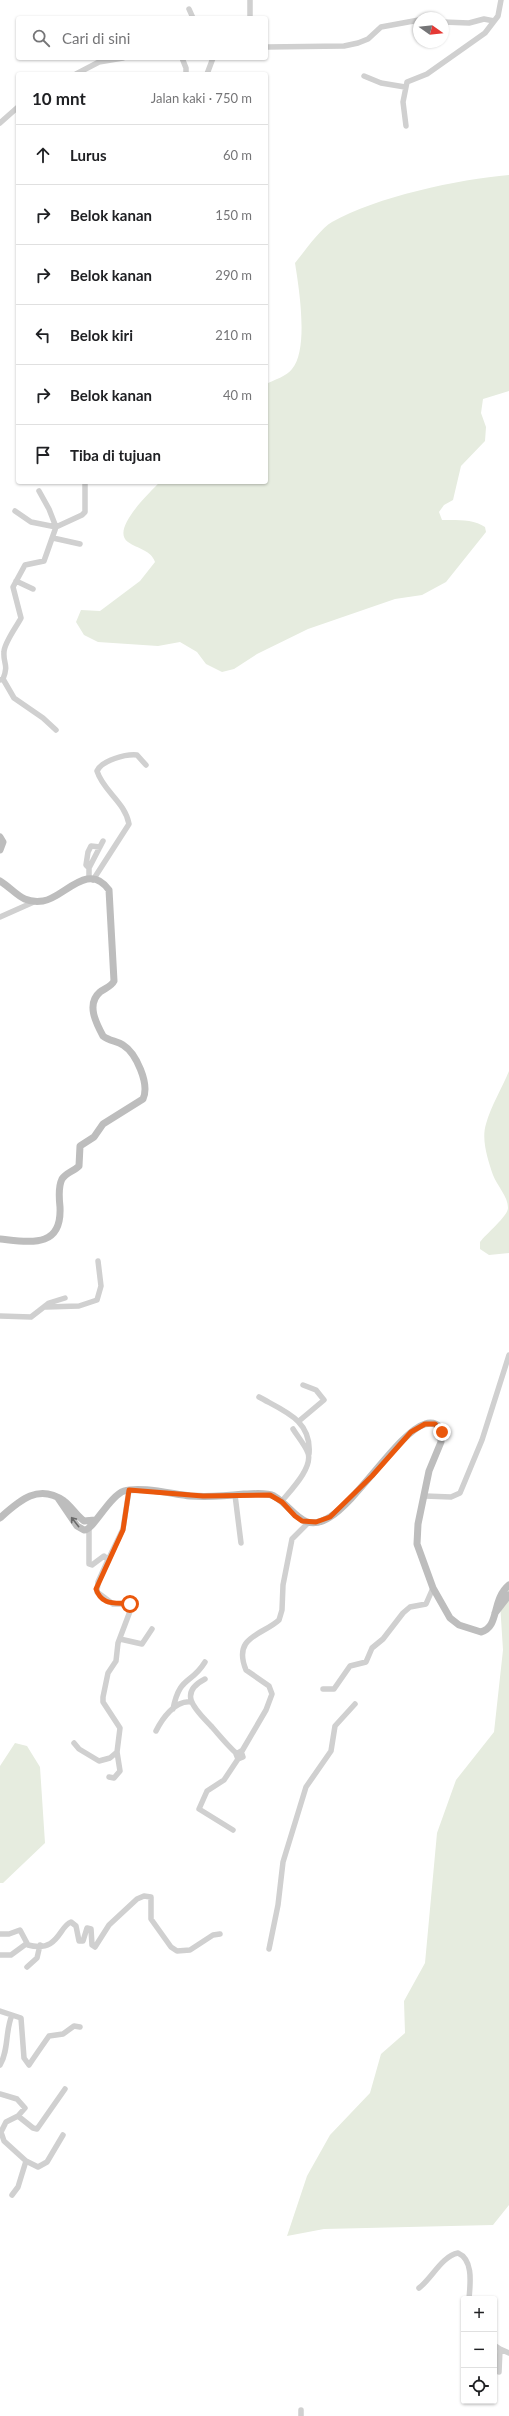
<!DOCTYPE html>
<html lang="id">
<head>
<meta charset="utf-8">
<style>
  body { margin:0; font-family:Lato,sans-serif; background:#f6f6f6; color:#202124 }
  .controls { position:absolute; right:12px; bottom:12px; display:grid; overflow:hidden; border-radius:4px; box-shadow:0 1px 3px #0004 }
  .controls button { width:36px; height:36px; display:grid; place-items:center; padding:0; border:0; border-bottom:1px solid #e0e0e0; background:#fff; color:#202124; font:20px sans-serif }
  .compass { position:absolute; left:413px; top:12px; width:36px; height:36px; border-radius:50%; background:#fff; box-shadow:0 1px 3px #0004; rotate:105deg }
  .stop { position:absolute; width:12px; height:12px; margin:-9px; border:3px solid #ea580c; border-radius:50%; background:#fff }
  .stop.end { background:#ea580c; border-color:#fff; box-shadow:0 1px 4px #0008 }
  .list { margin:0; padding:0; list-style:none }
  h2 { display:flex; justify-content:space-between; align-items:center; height:52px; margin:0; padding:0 16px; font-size:17px }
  h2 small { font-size:13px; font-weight:400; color:#757577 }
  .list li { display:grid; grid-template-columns:26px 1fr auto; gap:12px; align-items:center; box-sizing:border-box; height:60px; padding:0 16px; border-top:1px solid #e0e0e0 }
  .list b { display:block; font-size:15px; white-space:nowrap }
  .list em { font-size:13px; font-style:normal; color:#757577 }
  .icon { flex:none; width:22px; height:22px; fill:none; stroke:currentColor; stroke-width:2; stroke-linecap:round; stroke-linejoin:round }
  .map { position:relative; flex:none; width:509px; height:2416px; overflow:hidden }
  .search { position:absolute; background:#fff; box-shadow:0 1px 3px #0004; left:16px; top:16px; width:252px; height:44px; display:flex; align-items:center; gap:10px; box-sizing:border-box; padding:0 14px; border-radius:4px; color:#757577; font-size:15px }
  .panel { position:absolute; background:#fff; box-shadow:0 1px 3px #0004; left:16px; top:72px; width:252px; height:412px; border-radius:4px }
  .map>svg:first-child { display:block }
</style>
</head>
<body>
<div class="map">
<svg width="509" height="2416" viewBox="0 0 509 2416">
  <rect width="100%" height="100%" fill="#fff"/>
  <!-- green -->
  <path fill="#e6ecdf" d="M 509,175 L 509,391 L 483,399 L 481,413 L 486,427 L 485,441 L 461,466 L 453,500 L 444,505 L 439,512 L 442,520 C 456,520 474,519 485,527 L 486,532 L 446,582 L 422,595 L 395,599 L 308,629 L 257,654 L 234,669 L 222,672 L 206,664 L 197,652 L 180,642 L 158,646 L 98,642 L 84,635 L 76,622 L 81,610 L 100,611 L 140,581 L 155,562 C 151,550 138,549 128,542 C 110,530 150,492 160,482 L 266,482 L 266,384 C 274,380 287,376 292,369 C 309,349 299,288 295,263 C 304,252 320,229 332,222 C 376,197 459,179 509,175 Z
    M 509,1071 L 509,1253 L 489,1255 L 480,1249 L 480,1242 C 486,1234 508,1216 508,1208 C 508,1196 497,1186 493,1175 C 488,1160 481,1140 486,1124 C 491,1106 502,1088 509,1071 Z
    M 509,1589 L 509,2205 L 493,2225 L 324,2229 L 287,2236 L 307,2176 L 330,2135 L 370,2093 L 381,2054 L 405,2033 L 404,2001 L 425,1963 L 437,1833 L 456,1780 L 494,1732 L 503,1650 L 500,1603 Z
    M 15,1743 L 27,1746 L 40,1767 L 45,1843 L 3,1883 L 0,1883 L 0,1766 Z"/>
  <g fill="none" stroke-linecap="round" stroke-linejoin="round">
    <!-- minor -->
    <path stroke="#d0d0d0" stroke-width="5.5" d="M 250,0 L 250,18
      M 189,9 L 193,18
      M 443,22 L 469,23 L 484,19 L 494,21
      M 266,47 L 344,46 L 358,43 L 368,39 L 381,27 L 419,20
      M 182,58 L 186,68 L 186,74
      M 76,74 L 99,62 L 123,58
      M 207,74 L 213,58
      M 364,76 L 381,83 L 405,87
      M 0,123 L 18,107
      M 406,126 L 403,102 L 407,82 L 427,74 L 485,33 L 498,16 L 501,0
      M 15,511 L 31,522 L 56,527 L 49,509 L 39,491
      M 53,538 L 80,544
      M 16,581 L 33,589
      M 3,679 L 14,698 L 43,718 L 56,730
      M 0,680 L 3,679 C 9,664 3,664 4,652 C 4,643 17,626 21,618 L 13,587 L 25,565 L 44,561 L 56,527 L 82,515 L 85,512 L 85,482
      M 89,868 L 86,865 L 88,852 L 91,846 L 100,847
      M 89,879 L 89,868 L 103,841
      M 93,880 L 129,824 C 125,802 103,791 97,771 C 102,760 126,754 137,755 L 146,765
      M 0,917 L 36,901
      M 46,1307 L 79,1306 L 97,1300 L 101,1286 L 98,1261
      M 0,1316 L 31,1317 L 49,1303 L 65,1298
      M 259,1397 C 284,1411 312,1420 309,1454
      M 299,1421 L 324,1400 L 316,1390 L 303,1385
      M 235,1495 L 241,1543
      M 425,1496 L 451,1497 L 460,1493 L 482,1440 L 509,1355
      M 282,1501 C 290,1491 313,1468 308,1453 C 305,1445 298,1437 293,1429
      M 89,1530 L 89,1564 L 92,1565 L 104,1556 L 108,1560 L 98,1582 L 97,1592 L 113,1604 L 127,1604 L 132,1606 L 118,1643 L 116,1661 L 108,1673 L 103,1697 L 103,1702 L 120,1728 L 117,1752 L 120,1771 L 114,1778 L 109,1777
      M 108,1560 L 123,1529 L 129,1490
      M 120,1639 L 142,1644 L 152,1629
      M 205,1679 C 176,1694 197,1711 212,1727 C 220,1736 227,1745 236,1753
      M 323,1689 L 334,1689 L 350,1666 L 366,1662 L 372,1648 L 383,1639 L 403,1613 L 410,1607 L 426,1604 L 433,1588
      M 173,1709 C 180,1675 191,1685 205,1662
      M 156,1731 C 162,1719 175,1700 191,1702
      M 74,1743 L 79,1749 L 99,1761 L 110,1758 L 117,1752
      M 242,1751 L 266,1710 L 272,1694 L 269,1686 L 246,1670 C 232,1636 263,1635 279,1620 L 282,1610 L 283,1585 L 292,1539 L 309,1522
      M 233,1830 L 199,1809 L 207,1791 L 224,1780 L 238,1759 L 243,1757 L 241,1751 L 236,1754 L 238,1759
      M 0,1934 L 9,1934 L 20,1930 L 28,1945 C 59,1953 59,1926 71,1922 L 76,1926 L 79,1941 L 83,1941 L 87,1928 L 91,1929 L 92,1945 L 95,1947 L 109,1925 L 137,1899 L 144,1896 L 151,1897 L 151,1919 L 171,1947 L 177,1951 L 190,1950 L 213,1935 L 220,1934
      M 269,1949 L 278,1905 L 283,1862 L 306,1787 L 331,1751 L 335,1726 L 355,1704
      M 0,1955 L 11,1955 L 26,1944
      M 27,1967 L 37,1958 L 40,1945
      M 0,2011 L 21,2018 L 24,2058 L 29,2065 C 35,2056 42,2046 49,2036 L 63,2034 L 74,2026 L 80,2027
      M 0,2065 C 9,2050 5,2031 12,2015
      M 0,2094 L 17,2099 L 25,2108 L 18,2116 L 6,2122 L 1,2132 L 4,2141 L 26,2161 L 18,2187 L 12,2195
      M 18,2116 L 33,2128 L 37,2129 L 65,2089
      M 26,2161 L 38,2167 L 47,2162 L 63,2135
      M 419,2288 C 432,2278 442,2256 458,2253 C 474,2260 470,2285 469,2299
      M 464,2316 L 464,2320
      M 494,2345 L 500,2349
      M 499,2372 L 500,2349 L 509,2353
      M 301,2416 L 301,2410"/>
    <!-- secondary -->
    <path stroke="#bdbdbd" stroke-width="7" d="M 0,837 L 3,842 L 0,850
      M 0,881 C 16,891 21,904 43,901 C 63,899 88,860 109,890 L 114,981 C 111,987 105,988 100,992 C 86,1004 96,1023 103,1036 C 109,1041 117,1041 123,1045 C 136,1053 150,1084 143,1099 L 103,1124 L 94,1137 L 80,1146 L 79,1166 C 74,1171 66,1173 62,1179 C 58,1187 59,1198 60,1207 C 62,1249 30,1242 0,1239
      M 58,1498 L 77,1526 L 84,1530 C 93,1531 109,1496 124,1491 C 140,1486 172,1494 190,1496 C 208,1497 226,1496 244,1494 C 254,1494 266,1492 274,1496 C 294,1507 302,1535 330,1517 C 358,1500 400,1431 425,1424 C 431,1422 437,1424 441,1428 L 441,1442 L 429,1471 L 418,1524 L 417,1544 L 433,1588 L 450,1618 L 459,1625 L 481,1632 C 500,1627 491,1600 509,1585
      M 0,1518 C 19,1501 38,1483 64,1501 C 72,1507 76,1515 84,1521 L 95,1520
      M 495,1613 L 509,1595"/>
  </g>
  <!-- one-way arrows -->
  <defs><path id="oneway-shaft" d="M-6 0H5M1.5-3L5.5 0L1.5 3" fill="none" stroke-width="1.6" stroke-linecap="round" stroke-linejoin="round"/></defs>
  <use stroke="#6a6a6a" href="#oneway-shaft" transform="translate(75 1522) rotate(-128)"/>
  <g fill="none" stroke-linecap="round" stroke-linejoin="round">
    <!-- route -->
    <path stroke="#ea580c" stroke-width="5" d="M 130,1604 C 117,1602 102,1607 96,1589 L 123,1530 L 129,1490 L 203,1496 L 270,1495 L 282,1502 L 295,1516 L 302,1521 L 316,1522 L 330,1517 L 372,1476 L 411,1432 L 425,1424 L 435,1424 L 442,1432"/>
  </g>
</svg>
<div class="controls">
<button>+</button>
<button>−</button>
<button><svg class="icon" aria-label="locate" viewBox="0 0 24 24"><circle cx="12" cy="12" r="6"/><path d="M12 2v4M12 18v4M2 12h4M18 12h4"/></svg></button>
</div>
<svg class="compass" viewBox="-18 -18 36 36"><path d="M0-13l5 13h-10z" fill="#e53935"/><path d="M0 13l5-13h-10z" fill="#757577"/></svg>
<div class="stop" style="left:130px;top:1604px"></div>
<div class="stop end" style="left:442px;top:1432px"></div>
<div class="search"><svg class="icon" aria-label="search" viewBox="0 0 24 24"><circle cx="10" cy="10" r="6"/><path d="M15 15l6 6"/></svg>Cari di sini</div>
<section class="panel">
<h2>10 mnt<small>Jalan kaki · 750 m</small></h2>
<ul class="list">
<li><svg class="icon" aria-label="ahead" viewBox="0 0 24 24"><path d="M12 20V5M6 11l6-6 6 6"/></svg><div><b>Lurus</b></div><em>60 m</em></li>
<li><svg class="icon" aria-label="right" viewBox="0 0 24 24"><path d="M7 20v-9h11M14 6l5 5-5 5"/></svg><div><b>Belok kanan</b></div><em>150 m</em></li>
<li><svg class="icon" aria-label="right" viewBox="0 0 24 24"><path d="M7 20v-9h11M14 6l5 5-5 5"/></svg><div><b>Belok kanan</b></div><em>290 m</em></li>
<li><svg class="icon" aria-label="left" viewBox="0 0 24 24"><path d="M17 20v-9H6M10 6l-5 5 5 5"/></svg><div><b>Belok kiri</b></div><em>210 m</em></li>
<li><svg class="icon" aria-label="right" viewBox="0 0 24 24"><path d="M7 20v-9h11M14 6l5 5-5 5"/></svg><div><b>Belok kanan</b></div><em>40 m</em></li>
<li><svg class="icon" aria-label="arrive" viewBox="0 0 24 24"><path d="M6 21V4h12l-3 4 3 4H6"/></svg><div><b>Tiba di tujuan</b></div></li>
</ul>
</section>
</div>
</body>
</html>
